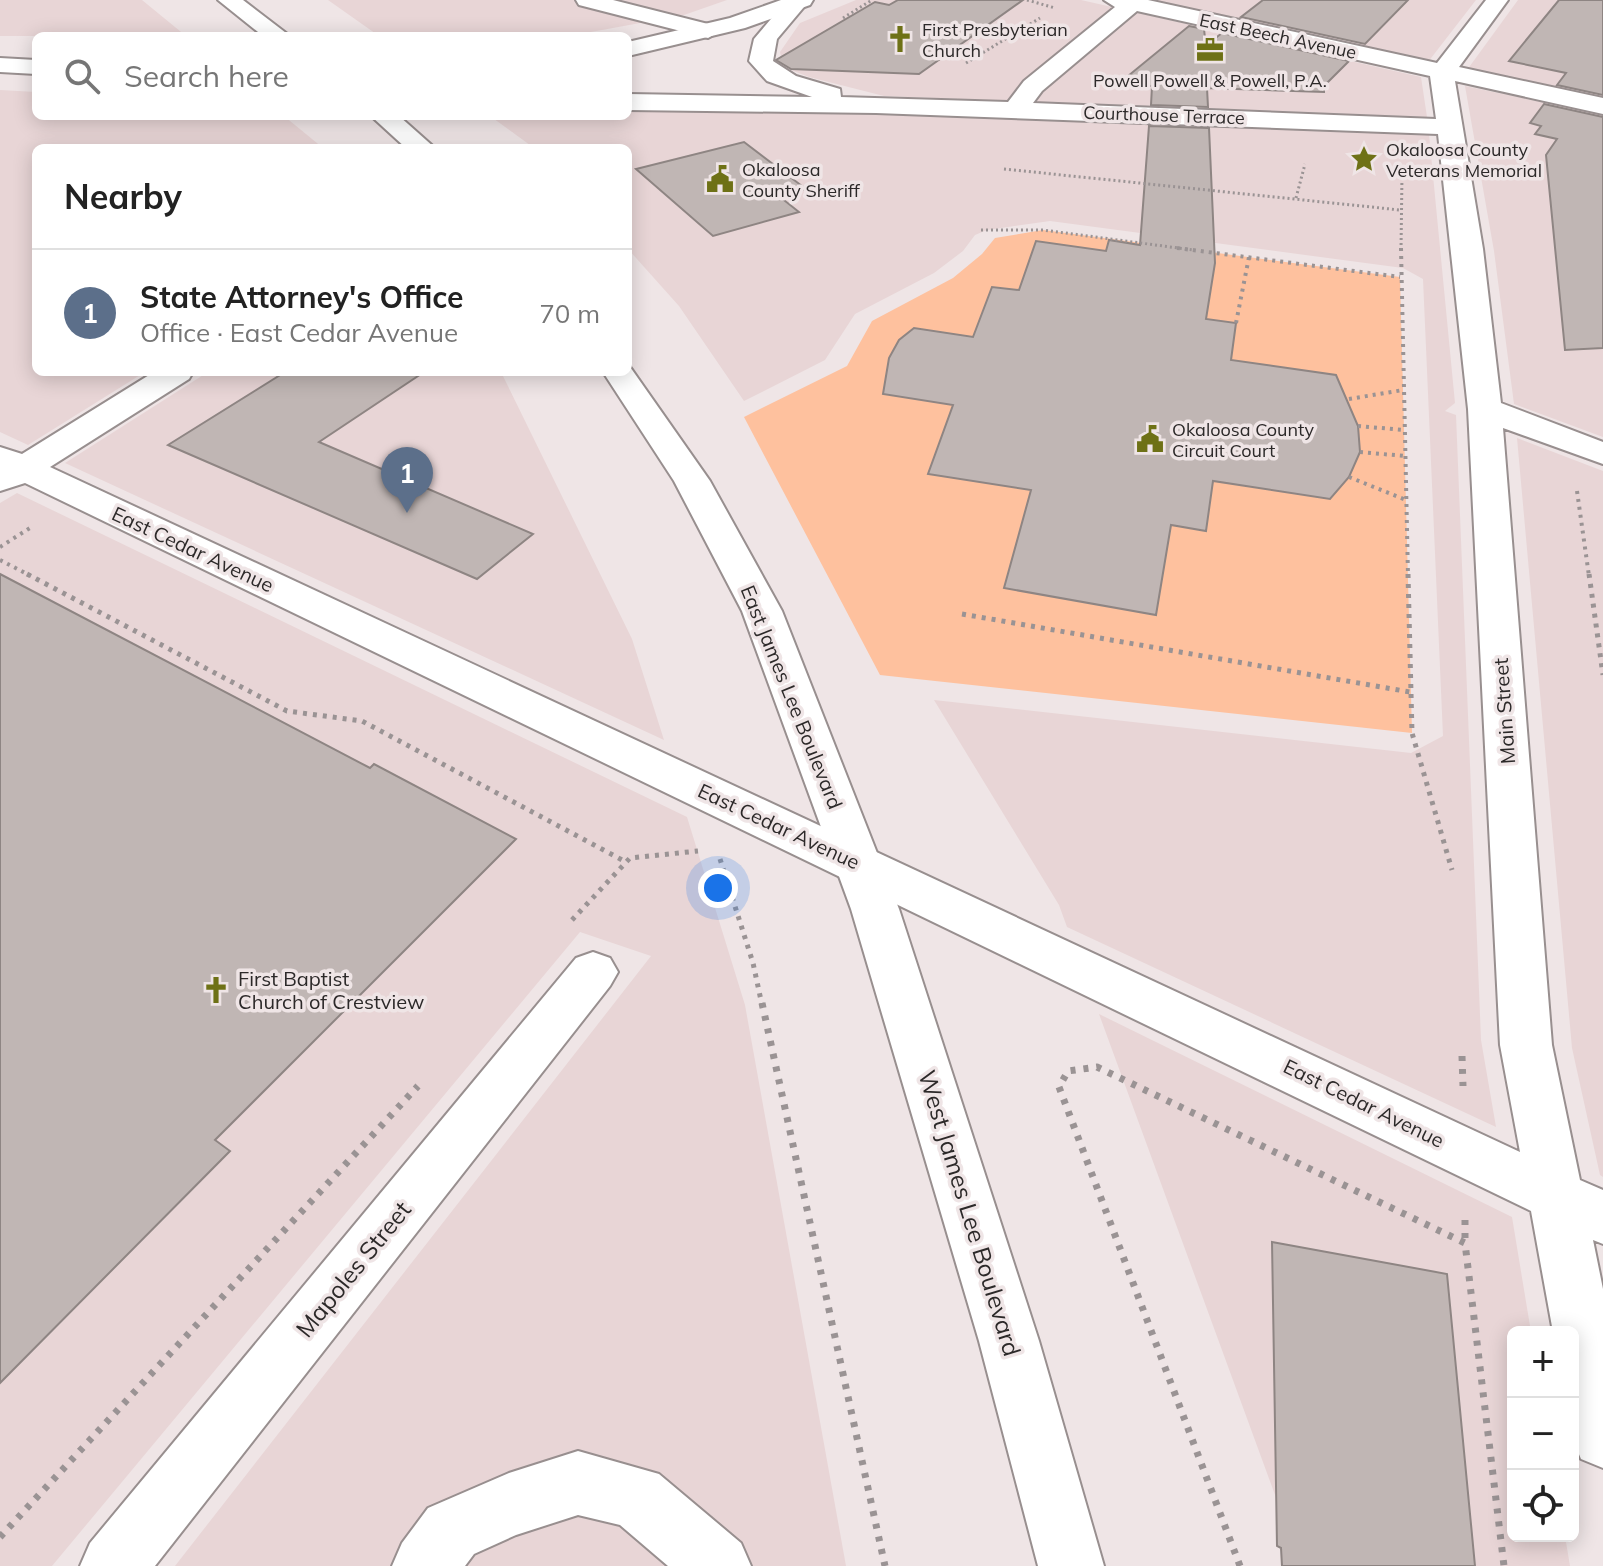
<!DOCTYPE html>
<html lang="en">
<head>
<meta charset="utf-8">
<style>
  body { margin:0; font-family:Mulish,sans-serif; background:#f2f2f2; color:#222 }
  .controls { position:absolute; right:24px; bottom:24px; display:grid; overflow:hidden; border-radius:12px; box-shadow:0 4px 20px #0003 }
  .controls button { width:72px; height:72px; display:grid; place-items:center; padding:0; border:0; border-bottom:2px solid #e0e0e0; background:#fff; color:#222; font:40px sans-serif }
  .you { position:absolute; left:718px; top:888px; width:28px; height:28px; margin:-20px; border:6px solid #fff; border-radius:50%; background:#1a73e8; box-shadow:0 0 0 12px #1a73e833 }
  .badge { display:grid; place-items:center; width:52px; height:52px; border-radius:50%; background:#6e7116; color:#fff; font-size:26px; font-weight:700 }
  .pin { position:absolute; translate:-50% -66px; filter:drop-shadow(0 2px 4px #0008) }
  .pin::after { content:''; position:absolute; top:42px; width:28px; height:24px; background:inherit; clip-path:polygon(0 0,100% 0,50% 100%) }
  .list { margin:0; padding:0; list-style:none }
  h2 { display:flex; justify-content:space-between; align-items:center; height:104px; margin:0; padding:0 32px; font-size:34px }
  h2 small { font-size:26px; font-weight:400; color:#767676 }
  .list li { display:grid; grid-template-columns:52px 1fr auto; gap:24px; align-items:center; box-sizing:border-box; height:128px; padding:0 32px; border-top:2px solid #e0e0e0 }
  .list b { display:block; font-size:30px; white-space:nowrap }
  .list p { margin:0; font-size:26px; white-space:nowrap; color:#767676 }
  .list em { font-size:26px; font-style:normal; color:#767676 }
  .icon { flex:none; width:44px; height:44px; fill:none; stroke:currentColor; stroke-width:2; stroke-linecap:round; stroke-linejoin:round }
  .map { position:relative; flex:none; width:1603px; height:1566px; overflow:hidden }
  .search { position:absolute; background:#fff; box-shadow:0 4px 20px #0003; left:32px; top:32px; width:600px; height:88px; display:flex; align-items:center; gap:20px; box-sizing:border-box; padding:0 28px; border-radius:12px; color:#767676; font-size:30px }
  .panel { position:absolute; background:#fff; box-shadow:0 4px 20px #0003; left:32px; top:144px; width:600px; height:232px; border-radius:12px }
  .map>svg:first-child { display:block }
</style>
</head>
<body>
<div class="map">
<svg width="1603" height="1566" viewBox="0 0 1603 1566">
  <rect width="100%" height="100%" fill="#efe5e6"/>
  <!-- built -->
  <path fill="#e8d5d6" d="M 0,0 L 142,0 L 186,36 L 0,36 Z
    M 328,0 L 727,0 L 684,15 L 569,36 L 379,36 Z
    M 856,0 L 1081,0 L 1421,77 L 1427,117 L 884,96 L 809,77 L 791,70 L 782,61 L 780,52 L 800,23 Z
    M 1149,0 L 1476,0 L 1428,62 Z
    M 1518,0 L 1603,0 L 1603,98 L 1467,70 Z
    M 1465,86 L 1603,115 L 1603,437 L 1514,404 L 1494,251 Z
    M 0,90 L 36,92 L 36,116 L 284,116 L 323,148 L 36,148 L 36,372 L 145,372 L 28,445 L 0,432 Z
    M 628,111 L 887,113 L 1429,134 L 1455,403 L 1445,411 L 1456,415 L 1481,1040 L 1496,1127 L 1067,927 L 1059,905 L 934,700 L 1411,753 L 1443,736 L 1423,279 L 1403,268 L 1050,221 L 987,230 L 975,235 L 963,251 L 934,273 L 855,314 L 825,360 L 744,401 L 679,306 L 628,249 L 628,148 L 534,148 L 490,116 L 628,116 Z
    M 208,372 L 501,372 L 632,639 L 664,740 L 65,463 Z
    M 1517,438 L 1603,471 L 1603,1177 L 1600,1175 L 1572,1048 Z
    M 17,493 L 687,817 L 745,1005 L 846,1566 L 175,1566 L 651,956 L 580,932 L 52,1566 L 0,1566 L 0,503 Z
    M 1099,1014 L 1512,1217 L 1531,1332 L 1513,1332 L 1513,1536 L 1565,1536 L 1570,1566 L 1301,1566 Z"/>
  <!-- green -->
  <path fill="#fec19e" d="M 1043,230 L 1400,277 L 1412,733 L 880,675 L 744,417 L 847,366 L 872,321 L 953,278 L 982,254 L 995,238 Z"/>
  <!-- building -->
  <path fill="#c0b6b4" stroke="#8e8583" stroke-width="2" d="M 898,0 L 1023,0 L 919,74 L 791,69 L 776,60 L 875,2 L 889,5 Z
    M 1263,0 L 1408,0 L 1365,44 L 1241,17 Z
    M 1559,0 L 1603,0 L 1603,95 L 1557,85 L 1566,73 L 1509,61 Z
    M 1189,26 L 1204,29 L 1205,38 L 1213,40 L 1222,33 L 1349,61 L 1324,86 L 1324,92 L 1207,88 L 1208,107 L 1151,105 L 1152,86 L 1117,85 Z
    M 1544,104 L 1603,117 L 1603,348 L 1565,350 L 1546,155 L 1557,139 L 1535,134 L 1541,126 L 1530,123 Z
    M 1149,126 L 1209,128 L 1215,263 L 1206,319 L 1236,323 L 1231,360 L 1336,375 L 1358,426 L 1360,452 L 1349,477 L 1330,499 L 1213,481 L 1206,531 L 1171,525 L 1156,615 L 1004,588 L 1031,490 L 928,474 L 953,405 L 883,394 L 889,358 L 899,340 L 914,328 L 973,337 L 992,287 L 1019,290 L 1036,241 L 1106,251 L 1109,240 L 1140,245 Z
    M 744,142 L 806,189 L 780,197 L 799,212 L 713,236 L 636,169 Z
    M 285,372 L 424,372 L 319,442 L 533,534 L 477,579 L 168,445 Z
    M 0,574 L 370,768 L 374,764 L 516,839 L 215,1140 L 230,1151 L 0,1383 Z
    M 1272,1242 L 1447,1274 L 1475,1566 L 1282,1566 L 1281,1548 L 1277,1546 Z"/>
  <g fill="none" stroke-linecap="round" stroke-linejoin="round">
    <!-- minor casing -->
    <g stroke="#988f8f" stroke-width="4">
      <path id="minor" d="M 576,0 L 613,0 L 716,26 L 720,31 L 708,38 L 579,5 Z
        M 787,0 L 809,1 L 777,39 L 773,61 L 796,76 L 840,89 L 841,97 L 1008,102 L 1024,81 L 1115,7 L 1104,0 L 1148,0 L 1437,63 L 1486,0 L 1508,0 L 1459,67 L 1603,98 L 1603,114 L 1455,81 L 1483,249 L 1501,403 L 1603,442 L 1603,464 L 1503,428 L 1552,1045 L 1580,1180 L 1603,1190 L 1603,1244 L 1593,1240 L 1603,1289 L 1603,1468 L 1581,1459 L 1573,1440 L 1573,1332 L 1553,1332 L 1531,1211 L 25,483 L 0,491 L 0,447 L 22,454 L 154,372 L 193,372 L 189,379 L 50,467 L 1520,1152 L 1500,1045 L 1468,409 L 1438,134 L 876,113 L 628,110 L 628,94 L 812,97 L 767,81 L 749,61 L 754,39 ZM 1137,11 L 1430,76 L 1436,119 L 1033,103 L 1042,91 Z
        M 593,952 L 610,958 L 618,972 L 610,986 L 155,1566 L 80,1566 L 90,1543 L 576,958 Z
        M 578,1451 L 659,1474 L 741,1543 L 751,1566 L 668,1566 L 620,1525 L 578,1515 L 516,1535 L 474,1554 L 465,1566 L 392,1566 L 402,1543 L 428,1508 L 509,1473 Z"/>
    </g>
    <!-- major casing -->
    <g stroke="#988f8f" stroke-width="4">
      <path id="major" d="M 218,0 L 243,0 L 290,36 L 263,36 Z
        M 781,0 L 813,0 L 810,5 L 745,28 L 628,56 L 628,42 L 730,18 Z
        M 0,58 L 36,60 L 36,74 L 0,72 Z
        M 371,116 L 399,116 L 435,148 L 406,148 Z
        M 628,364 L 710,481 L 782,611 L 899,909 L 1039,1341 L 1104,1566 L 1038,1566 L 979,1341 L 851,909 L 742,611 L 674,481 L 603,372 L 628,372 Z"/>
    </g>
    <!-- path-far3 -->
    <path stroke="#9a9394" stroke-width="3" stroke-dasharray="2 3" stroke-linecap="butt" d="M 1027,0 L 1055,8
      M 843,18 L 872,0
      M 966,63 L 1040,18
      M 1004,169 L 1400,210
      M 1296,198 L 1305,164
      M 981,230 L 1043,230 L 1193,250
      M 1401,250 L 1402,174"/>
    <!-- path-far2 -->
    <path stroke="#9a9394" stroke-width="4" stroke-dasharray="3 5" stroke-linecap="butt" d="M 1177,248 L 1400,277
      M 1401,248 L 1408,576
      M 1236,323 L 1249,257
      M 1349,399 L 1403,390
      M 1358,426 L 1404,430
      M 1360,452 L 1405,456
      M 1349,477 L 1406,500
      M 1577,491 L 1589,576
      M 0,547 L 33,526
      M 0,560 L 31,576"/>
    <!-- path-far1 -->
    <path stroke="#9a9394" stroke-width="5" stroke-dasharray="4 6" stroke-linecap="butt" d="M 27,574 L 287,711 L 362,721 L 626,862
      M 1408,574 L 1412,733 L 1452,870
      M 1589,574 L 1603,675
      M 962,614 L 1410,692
      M 720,859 L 753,963 L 762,1005
      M 572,920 L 630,858 L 698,851"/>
    <!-- path -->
    <path stroke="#9a9394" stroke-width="7" stroke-dasharray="5 8" stroke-linecap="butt" d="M 762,1003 L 885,1566
      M 1462,1056 L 1463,1086
      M 1465,1220 L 1465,1243
      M 0,1537 L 418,1086
      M 1240,1566 L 1059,1087 L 1068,1071 L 1097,1067 L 1465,1243 L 1504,1566"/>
    <!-- minor -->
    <use href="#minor" fill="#fff" fill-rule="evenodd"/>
    <!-- major -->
    <use href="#major" fill="#fff" fill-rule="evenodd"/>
  </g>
  <!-- icons -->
  <defs>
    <g id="church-bare" transform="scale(2.16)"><path d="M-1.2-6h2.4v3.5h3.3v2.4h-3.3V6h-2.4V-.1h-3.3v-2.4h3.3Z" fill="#6e7116" stroke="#efe5e6" stroke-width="2.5" paint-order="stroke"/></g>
    <g id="office-bare" transform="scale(2.16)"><path d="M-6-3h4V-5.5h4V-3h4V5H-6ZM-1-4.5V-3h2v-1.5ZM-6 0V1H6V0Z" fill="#6e7116" stroke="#efe5e6" stroke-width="2.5" paint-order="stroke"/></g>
    <g id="sight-bare" transform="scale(2.16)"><path d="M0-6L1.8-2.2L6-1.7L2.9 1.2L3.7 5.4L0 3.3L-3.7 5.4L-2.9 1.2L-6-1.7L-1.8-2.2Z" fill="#6e7116" stroke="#efe5e6" stroke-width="2.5" paint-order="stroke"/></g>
    <g id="civic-bare" transform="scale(2.16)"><path d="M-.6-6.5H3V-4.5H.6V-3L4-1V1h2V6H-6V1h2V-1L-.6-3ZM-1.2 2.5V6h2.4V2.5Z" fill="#6e7116" stroke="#efe5e6" stroke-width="2.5" paint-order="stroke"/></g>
  </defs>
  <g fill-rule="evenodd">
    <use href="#church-bare" x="900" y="39"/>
    <use href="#office-bare" x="1210" y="50"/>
    <use href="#sight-bare" x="1364" y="159"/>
    <use href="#civic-bare" x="720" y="179"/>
    <use href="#civic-bare" x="1150" y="439"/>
    <use href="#church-bare" x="216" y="990"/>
  </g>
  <g text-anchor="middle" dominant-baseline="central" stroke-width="7" stroke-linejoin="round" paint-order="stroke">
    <!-- far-poi labels -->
    <g font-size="18" fill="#2c2929" stroke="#efe5e6" text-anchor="start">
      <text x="922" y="29">First Presbyterian<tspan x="922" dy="21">Church</tspan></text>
      <text x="1210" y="80" text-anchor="middle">Powell Powell &amp; Powell, P.A.</text>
      <text x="1386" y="149">Okaloosa County<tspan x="1386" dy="21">Veterans Memorial</tspan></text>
      <text x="742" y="169">Okaloosa<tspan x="742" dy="21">County Sheriff</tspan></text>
      <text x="1172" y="429">Okaloosa County<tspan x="1172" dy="21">Circuit Court</tspan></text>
    </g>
    <!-- far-street labels -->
    <g font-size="18" fill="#2c2929" stroke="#efe5e6">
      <text transform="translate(1278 36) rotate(12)">East Beech Avenue</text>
      <text transform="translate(1164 115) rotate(2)">Courthouse Terrace</text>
    </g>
    <!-- street labels -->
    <g font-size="20" fill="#2c2929" stroke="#efe5e6">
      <text transform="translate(193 549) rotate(25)">East Cedar Avenue</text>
      <text transform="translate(792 697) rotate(68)">East James Lee Boulevard</text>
      <text transform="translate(1504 711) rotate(-94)">Main Street</text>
      <text transform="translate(779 826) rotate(25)">East Cedar Avenue</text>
      <text transform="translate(1364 1103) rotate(26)">East Cedar Avenue</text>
    </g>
    <!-- poi labels -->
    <g font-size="20" fill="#2c2929" stroke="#efe5e6" text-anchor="start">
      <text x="238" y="978">First Baptist<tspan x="238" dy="23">Church of Crestview</tspan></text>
    </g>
    <!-- near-street labels -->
    <g font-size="24" fill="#2c2929" stroke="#efe5e6">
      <text transform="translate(970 1213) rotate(73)">West James Lee Boulevard</text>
      <text transform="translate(353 1269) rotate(-51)">Mapoles Street</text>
    </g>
  </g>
</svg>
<div class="controls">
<button>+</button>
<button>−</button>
<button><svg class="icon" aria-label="locate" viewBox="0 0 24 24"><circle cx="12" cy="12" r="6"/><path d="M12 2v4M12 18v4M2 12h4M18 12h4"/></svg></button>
</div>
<div class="you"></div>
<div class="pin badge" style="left:407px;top:513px;background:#5c6f8a">1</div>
<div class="search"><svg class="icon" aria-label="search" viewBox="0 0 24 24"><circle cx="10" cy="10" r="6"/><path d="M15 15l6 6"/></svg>Search here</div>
<section class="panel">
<h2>Nearby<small></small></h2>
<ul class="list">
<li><span class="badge" style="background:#5c6f8a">1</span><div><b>State Attorney's Office</b><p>Office · East Cedar Avenue</p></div><em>70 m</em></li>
</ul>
</section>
</div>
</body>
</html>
